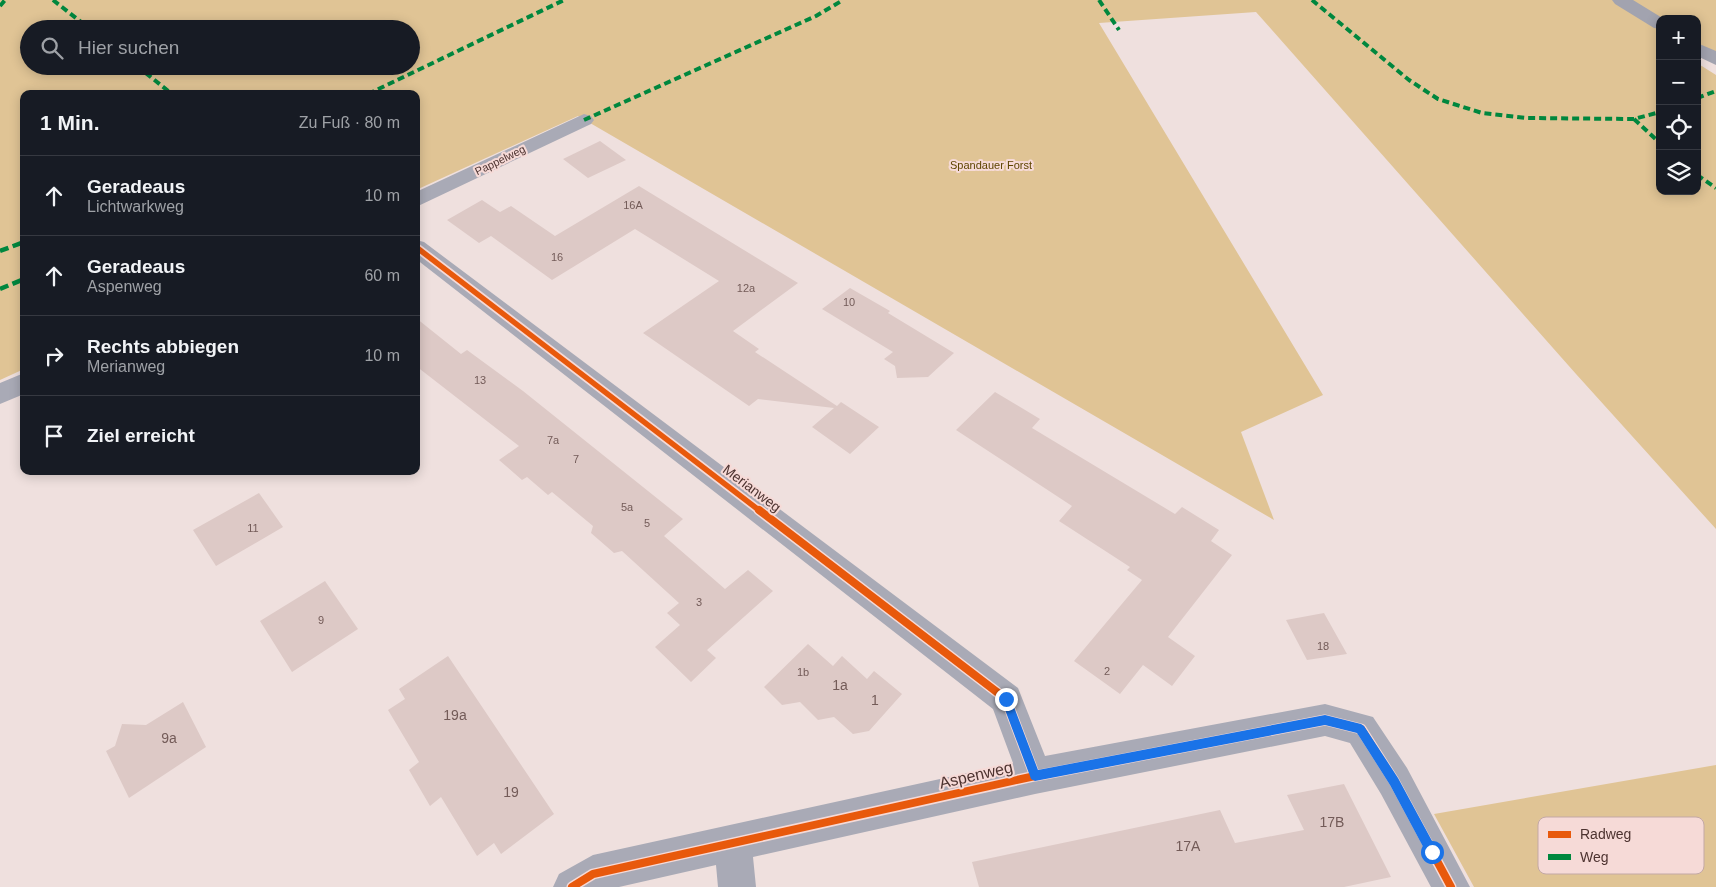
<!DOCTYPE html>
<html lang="de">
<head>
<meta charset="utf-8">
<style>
  body { margin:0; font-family:Helvetica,sans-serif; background:#242831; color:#f1f3f6 }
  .controls { position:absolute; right:15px; top:15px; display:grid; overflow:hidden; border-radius:10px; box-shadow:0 2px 12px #0003 }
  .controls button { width:45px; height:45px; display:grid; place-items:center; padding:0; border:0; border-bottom:1px solid #363941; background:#171b24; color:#f1f3f6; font:25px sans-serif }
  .stop { position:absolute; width:15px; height:15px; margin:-11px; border:4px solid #1a73e8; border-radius:50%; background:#fff }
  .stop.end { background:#1a73e8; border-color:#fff; box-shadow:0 1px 5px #0008 }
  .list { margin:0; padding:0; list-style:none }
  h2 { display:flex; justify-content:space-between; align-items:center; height:65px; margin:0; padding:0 20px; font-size:21px }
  h2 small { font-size:16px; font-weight:400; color:#9ea1a6 }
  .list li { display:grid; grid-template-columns:32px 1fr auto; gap:15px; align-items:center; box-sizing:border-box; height:80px; padding:0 20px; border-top:1px solid #363941 }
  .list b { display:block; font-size:19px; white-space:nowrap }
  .list p { margin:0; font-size:16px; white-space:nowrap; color:#9ea1a6 }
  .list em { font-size:16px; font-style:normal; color:#9ea1a6 }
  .icon { flex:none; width:28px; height:28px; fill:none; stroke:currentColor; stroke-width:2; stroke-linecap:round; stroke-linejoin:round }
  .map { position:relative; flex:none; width:1716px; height:887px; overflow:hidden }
  .search { position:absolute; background:#171b24; box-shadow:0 2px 12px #0003; left:20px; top:20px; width:400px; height:55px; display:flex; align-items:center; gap:12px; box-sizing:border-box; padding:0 18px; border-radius:28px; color:#9ea1a6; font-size:19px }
  .panel { position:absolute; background:#171b24; box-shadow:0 2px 12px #0003; left:20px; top:90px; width:400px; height:385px; border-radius:10px }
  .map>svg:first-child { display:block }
</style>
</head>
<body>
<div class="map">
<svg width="1716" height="887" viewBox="0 0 1716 887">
  <rect width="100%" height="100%" fill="#efe0de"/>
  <!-- forest -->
  <path fill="#e0c495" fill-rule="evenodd" d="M 0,0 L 1716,0 L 1716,56 L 1697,57 L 1697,19 L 1660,19 L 1660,191 L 1697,191 L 1697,63 L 1716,75 L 1716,529 L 1576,374 L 1256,12 L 1099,23 L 1323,395 L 1241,432 L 1274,520 L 578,116 L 416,190 L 416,94 L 24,94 L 24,369 L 0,380 ZM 29,29 L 411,29 L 411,66 L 29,66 Z
    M 1716,765 L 1716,887 L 1474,887 L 1434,814 Z"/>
  <!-- building -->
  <path fill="#ddc9c6" d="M 600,141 L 626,160 L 588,178 L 563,159 Z
    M 639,186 L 798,283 L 733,331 L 759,349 L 755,352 L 837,406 L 841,402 L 879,427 L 850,454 L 812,427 L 834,408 L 758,399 L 749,406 L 643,333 L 719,281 L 635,229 L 552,280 L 491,236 L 479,243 L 447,220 L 482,200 L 500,212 L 511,206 L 555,236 Z
    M 850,288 L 890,311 L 888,313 L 954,353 L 928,377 L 897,378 L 895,366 L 884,359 L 893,352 L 822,309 Z
    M 416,318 L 461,354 L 467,350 L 523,391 L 683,519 L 664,536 L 725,589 L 748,570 L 773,591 L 707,650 L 716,658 L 691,682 L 655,647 L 680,625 L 667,613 L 679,603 L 622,551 L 614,553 L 591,533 L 593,526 L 552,492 L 548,495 L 527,477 L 522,480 L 499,460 L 519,446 L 416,366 Z
    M 995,392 L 1040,419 L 1032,428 L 1175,514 L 1182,507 L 1219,530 L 1211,541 L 1232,555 L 1168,637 L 1195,656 L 1172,686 L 1143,665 L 1120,694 L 1074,661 L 1142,580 L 1127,570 L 1130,567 L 1059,521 L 1072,506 L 956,430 Z
    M 259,493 L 283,527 L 216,566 L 193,530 Z
    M 325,581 L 358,629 L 292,672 L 260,621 Z
    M 1324,613 L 1347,654 L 1307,660 L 1286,620 Z
    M 808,644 L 833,666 L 842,656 L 867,679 L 874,671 L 902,694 L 869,731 L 853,734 L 834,717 L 818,720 L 800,702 L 782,705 L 764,687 Z
    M 448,656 L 554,814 L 501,854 L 494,843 L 477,856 L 441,797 L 430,806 L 409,770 L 419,762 L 388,710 L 405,699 L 399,689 Z
    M 183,702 L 206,747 L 129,798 L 106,751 L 115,746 L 122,724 L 146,725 Z
    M 1344,784 L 1391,877 L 1344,887 L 979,887 L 972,862 L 1220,810 L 1235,843 L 1304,830 L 1287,795 Z"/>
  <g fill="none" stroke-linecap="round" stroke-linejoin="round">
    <!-- minor -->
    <path fill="#a9aab6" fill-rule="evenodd" d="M 584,114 L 591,116 L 594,120 L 591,124 L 416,207 L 416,192 Z
      M 416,240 L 424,242 L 1018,688 L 1045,756 L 1325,704 L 1373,717 L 1407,768 L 1470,887 L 1431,887 L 1381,794 L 1350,743 L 1325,736 L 1035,794 L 753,857 L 756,887 L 718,887 L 716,865 L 619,887 L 553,887 L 559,874 L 593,855 L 1013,763 L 993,709 L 416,259 Z
      M 24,373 L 24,394 L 0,404 L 0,383 Z"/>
    <!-- major -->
    <path fill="#a2a3af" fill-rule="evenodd" d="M 1612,0 L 1633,0 L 1664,19 L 1660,19 L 1660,29 L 1654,28 L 1615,4 Z
      M 1697,43 L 1716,51 L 1716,65 L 1697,56 Z"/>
    <!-- quiet-far1 -->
    <path stroke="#00873e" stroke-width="4" stroke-dasharray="7 4" stroke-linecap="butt" d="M 53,0 L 90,29
      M 1099,0 L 1119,30
      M 1312,0 L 1409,80 L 1438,99 L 1482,113 L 1526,118 L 1634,119 L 1660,112
      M 0,6 L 5,0
      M 137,66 L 172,94
      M 368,94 L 564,0
      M 1697,98 L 1716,91
      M 1634,119 L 1660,143
      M 584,120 L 816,16 L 843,0
      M 1697,175 L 1716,188"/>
    <!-- quiet -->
    <path stroke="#00873e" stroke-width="4.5" stroke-dasharray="9 4.5" stroke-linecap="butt" d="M 0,251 L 24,242
      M 0,289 L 24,279"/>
    <!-- cycleway-far1 casing -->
    <g stroke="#f6dad7" stroke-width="9">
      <path id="cycleway-far1" d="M 416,247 L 760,511"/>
    </g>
    <!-- cycleway casing -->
    <g stroke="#f6dad7" stroke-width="11">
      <path id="cycleway" d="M 759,510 L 1006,699 L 1035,776
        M 572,887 L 593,874 L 665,858 L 1035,776 L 1325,720 L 1361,729 L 1394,781 L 1451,887"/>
    </g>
    <!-- cycleway-far1 -->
    <use href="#cycleway-far1" stroke="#e8590c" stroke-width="5.5"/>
    <!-- cycleway -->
    <use href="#cycleway" stroke="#e8590c" stroke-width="8"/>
  </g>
  <!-- route -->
  <path fill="#1a73e8" d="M 1006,694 L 1011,699 L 1038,770 L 1325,715 L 1361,724 L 1364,726 L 1398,778 L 1438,852 L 1436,856 L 1432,858 L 1428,856 L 1390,785 L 1357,733 L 1325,725 L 1035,781 L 1031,779 L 1030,776 L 1001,699 Z"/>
  <g text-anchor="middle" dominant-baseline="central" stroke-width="4" stroke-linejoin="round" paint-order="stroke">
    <!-- far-street labels -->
    <g font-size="11" fill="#4d3330" stroke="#f6dad7">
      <text transform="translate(500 160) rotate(-26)">Pappelweg</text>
    </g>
    <!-- far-park labels -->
    <g font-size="11" fill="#5e4400" stroke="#f6dad7">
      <text x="991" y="165">Spandauer Forst</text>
    </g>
    <!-- number labels -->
    <g font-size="11" fill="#735b58">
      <text x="633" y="205">16A</text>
      <text x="557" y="257">16</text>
      <text x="746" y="288">12a</text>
      <text x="849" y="302">10</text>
      <text x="480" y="380">13</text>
      <text x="553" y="440">7a</text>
      <text x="576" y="459">7</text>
      <text x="627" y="507">5a</text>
      <text x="647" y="523">5</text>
      <text x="253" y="528">11</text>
      <text x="699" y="602">3</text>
      <text x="321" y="620">9</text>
      <text x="1323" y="646">18</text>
      <text x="1107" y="671">2</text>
      <text x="803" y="672">1b</text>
    </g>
    <!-- street labels -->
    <g font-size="14" fill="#4d3330" stroke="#f6dad7">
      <text transform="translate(752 488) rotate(37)">Merianweg</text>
    </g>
    <!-- near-number labels -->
    <g font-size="14" fill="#735b58">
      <text x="840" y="685">1a</text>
      <text x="875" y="700">1</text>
      <text x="455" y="715">19a</text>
      <text x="169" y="738">9a</text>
      <text x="511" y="792">19</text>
      <text x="1332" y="822">17B</text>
      <text x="1188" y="846">17A</text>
    </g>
    <!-- near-street labels -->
    <g font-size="16" fill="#4d3330" stroke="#f6dad7">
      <text transform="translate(976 775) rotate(-13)">Aspenweg</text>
    </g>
  </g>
  <!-- legend -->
  <rect x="1538" y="817" width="166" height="57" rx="8" fill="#f6dad7" stroke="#c3a8a5" stroke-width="1"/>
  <rect x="1548" y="831" width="23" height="7" fill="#e8590c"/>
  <rect x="1548" y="854" width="23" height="6" fill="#00873e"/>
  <g font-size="14" fill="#4d3330">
    <text x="1580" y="839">Radweg</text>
    <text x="1580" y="862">Weg</text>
  </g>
</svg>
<div class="controls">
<button>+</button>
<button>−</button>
<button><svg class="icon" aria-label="locate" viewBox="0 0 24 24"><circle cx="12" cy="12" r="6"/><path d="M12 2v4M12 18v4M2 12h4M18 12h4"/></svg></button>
<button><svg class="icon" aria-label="layers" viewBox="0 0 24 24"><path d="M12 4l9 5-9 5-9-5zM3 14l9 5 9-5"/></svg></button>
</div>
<div class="stop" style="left:1432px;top:852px"></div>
<div class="stop end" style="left:1006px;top:699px"></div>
<div class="search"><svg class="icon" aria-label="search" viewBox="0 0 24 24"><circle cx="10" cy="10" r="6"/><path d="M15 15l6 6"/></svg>Hier suchen</div>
<section class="panel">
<h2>1 Min.<small>Zu Fuß · 80 m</small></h2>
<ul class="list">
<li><svg class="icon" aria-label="ahead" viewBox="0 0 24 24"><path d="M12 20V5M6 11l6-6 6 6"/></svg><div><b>Geradeaus</b><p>Lichtwarkweg</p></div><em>10 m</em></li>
<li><svg class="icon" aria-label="ahead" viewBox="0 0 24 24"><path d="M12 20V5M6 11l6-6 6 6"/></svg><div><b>Geradeaus</b><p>Aspenweg</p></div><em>60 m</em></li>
<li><svg class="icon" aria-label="right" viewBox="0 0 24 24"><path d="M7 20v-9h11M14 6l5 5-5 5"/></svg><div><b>Rechts abbiegen</b><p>Merianweg</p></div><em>10 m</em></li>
<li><svg class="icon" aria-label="arrive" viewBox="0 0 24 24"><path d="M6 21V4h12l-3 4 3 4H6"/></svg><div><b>Ziel erreicht</b></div></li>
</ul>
</section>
</div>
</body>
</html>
